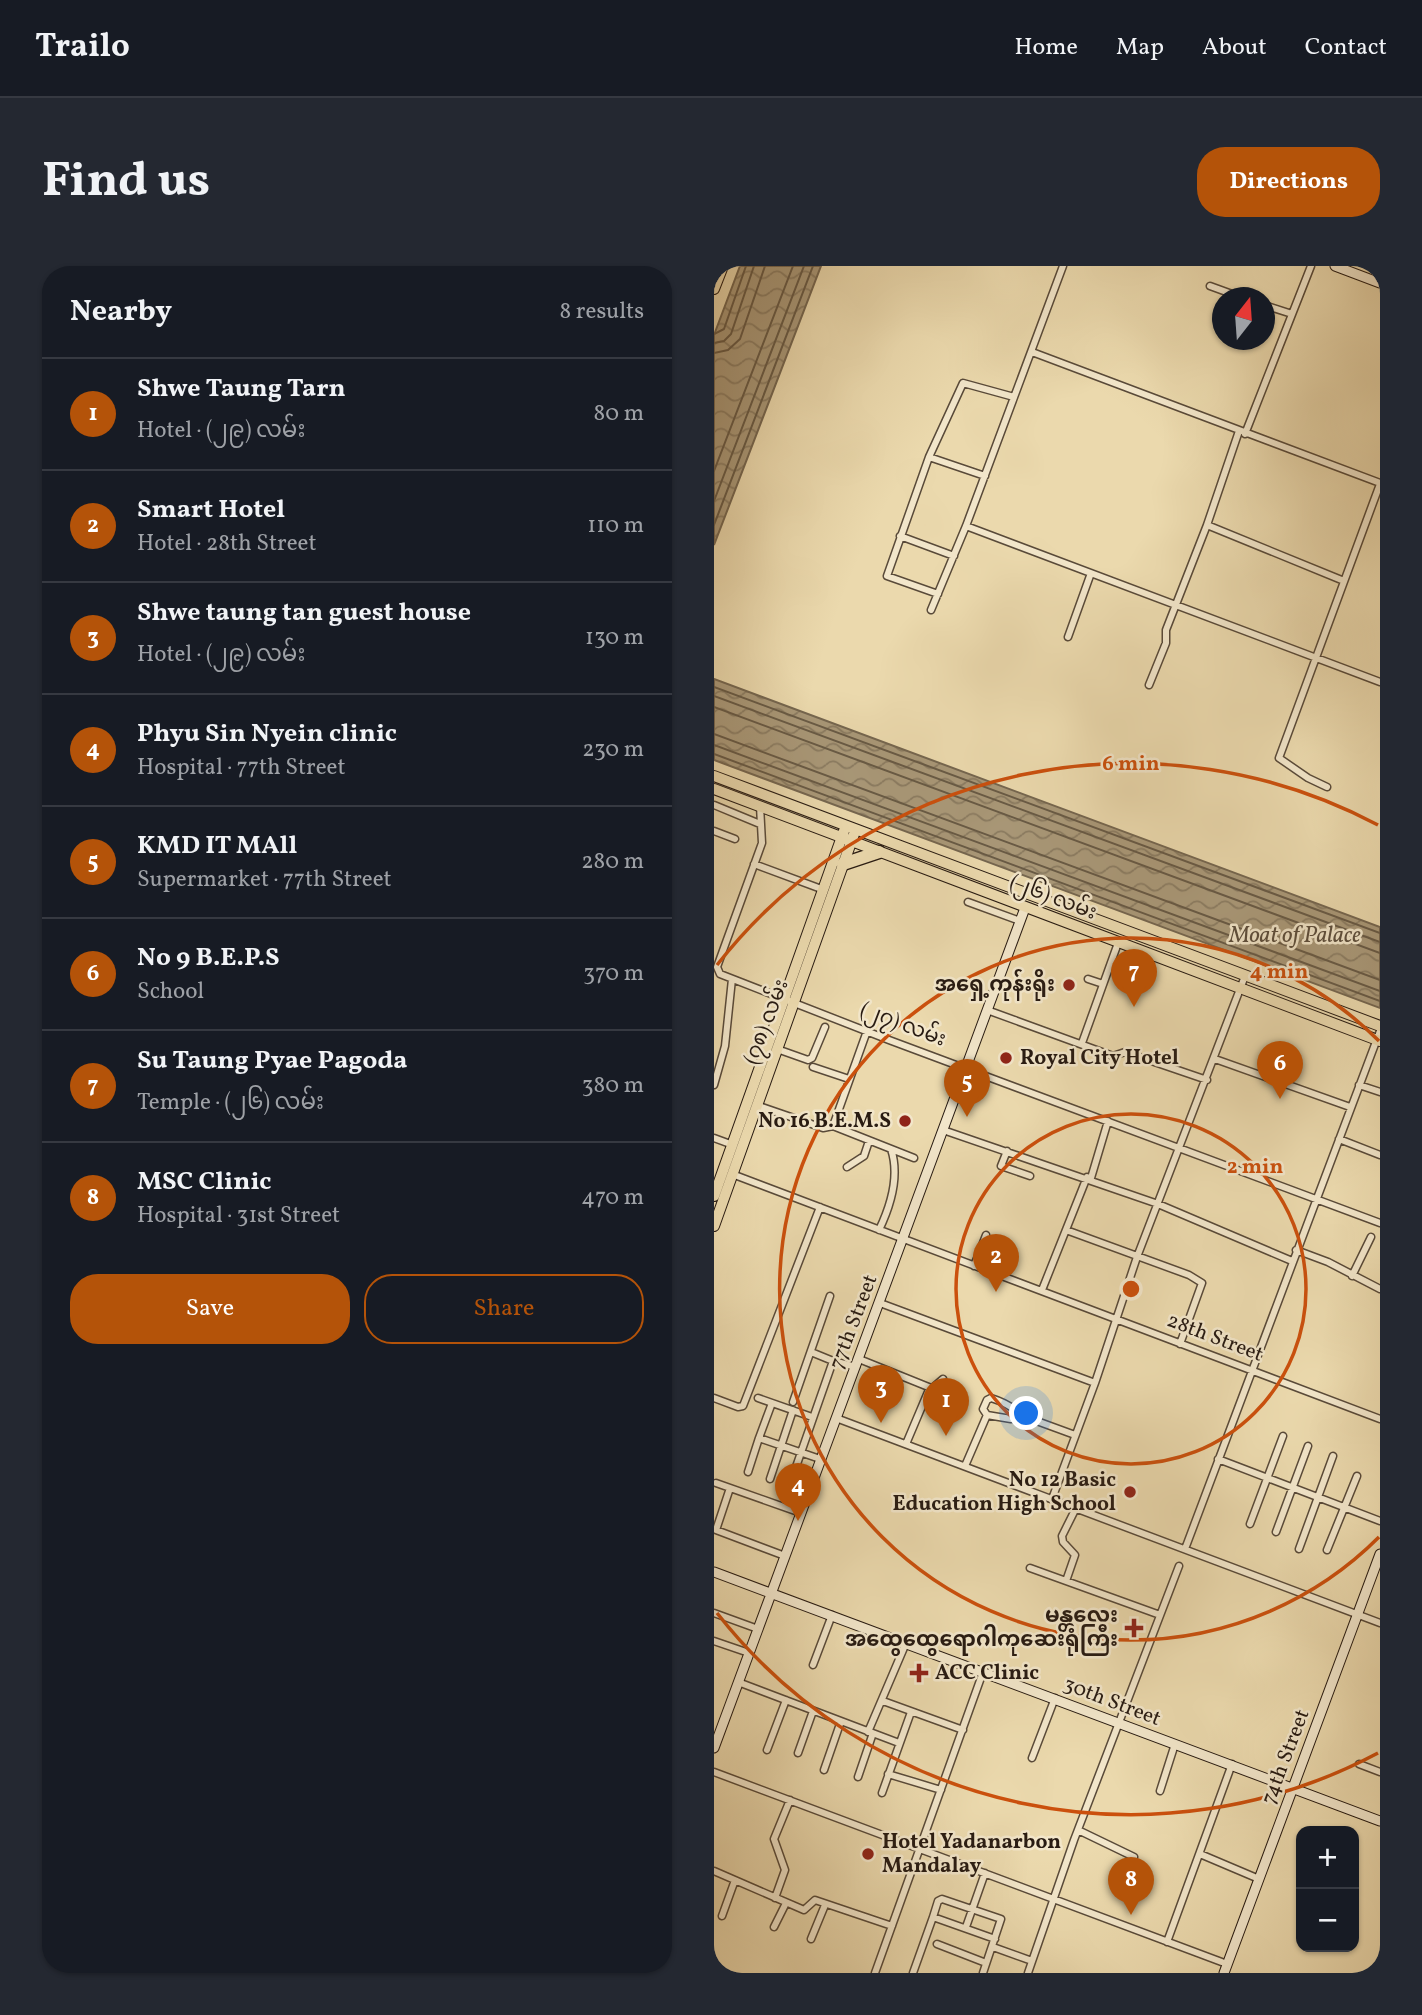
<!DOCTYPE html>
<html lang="en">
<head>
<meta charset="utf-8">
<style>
  body { margin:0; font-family:Vollkorn,"Noto Sans Myanmar",serif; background:#242831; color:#f1f3f6 }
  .controls { position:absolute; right:21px; bottom:21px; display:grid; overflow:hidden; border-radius:14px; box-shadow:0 2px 5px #0004 }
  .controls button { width:63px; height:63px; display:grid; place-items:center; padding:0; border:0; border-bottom:2px solid #363941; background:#171b24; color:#f1f3f6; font:35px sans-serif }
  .compass { position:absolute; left:498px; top:21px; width:63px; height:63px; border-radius:50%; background:#171b24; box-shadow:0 2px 5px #0004; rotate:17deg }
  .you { position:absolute; left:313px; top:1148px; width:24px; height:24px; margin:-18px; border:5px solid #fff; border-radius:50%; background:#1a73e8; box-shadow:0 0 0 10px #1a73e833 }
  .badge { display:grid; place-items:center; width:46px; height:46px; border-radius:50%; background:#b45309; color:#fff; font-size:23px; font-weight:700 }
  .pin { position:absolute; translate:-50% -58px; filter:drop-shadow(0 2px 4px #0008) }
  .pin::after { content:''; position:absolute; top:37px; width:24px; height:21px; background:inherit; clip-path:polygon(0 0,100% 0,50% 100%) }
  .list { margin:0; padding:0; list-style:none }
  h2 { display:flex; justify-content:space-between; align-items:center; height:91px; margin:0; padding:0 28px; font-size:30px }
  h2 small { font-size:23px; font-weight:400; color:#9ea1a6 }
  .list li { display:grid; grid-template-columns:46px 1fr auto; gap:21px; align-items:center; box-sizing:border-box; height:112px; padding:0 28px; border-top:2px solid #363941 }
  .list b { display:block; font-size:26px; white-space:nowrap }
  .list p { margin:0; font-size:23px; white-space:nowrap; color:#9ea1a6 }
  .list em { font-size:23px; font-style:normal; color:#9ea1a6 }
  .actions { display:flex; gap:14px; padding:21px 28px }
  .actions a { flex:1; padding:16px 0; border:2px solid #b45309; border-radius:28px; text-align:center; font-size:24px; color:#b45309 }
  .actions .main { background:#b45309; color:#fff }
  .map { position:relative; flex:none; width:666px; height:1707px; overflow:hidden; border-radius:28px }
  header { display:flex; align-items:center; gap:42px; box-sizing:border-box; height:98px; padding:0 35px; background:#171b24; border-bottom:2px solid #363941 }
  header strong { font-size:33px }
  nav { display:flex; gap:38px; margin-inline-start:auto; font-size:24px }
  .intro { display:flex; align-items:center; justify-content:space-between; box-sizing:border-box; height:168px; padding:0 42px }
  h1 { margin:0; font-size:49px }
  .button { padding:18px 32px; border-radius:28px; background:#b45309; color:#fff; font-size:24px; font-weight:700 }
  main { display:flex; gap:42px; padding:0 42px }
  aside { flex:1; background:#171b24; border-radius:28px; box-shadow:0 2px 5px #0004 }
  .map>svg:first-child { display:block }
</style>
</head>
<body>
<header>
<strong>Trailo</strong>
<nav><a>Home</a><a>Map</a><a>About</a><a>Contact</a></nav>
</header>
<div class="intro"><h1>Find us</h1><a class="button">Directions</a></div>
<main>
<aside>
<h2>Nearby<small>8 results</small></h2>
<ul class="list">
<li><span class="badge">1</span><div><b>Shwe Taung Tarn</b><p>Hotel · (၂၉) လမ်း</p></div><em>80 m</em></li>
<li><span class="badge">2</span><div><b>Smart Hotel</b><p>Hotel · 28th Street</p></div><em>110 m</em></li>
<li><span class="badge">3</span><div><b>Shwe taung tan guest house</b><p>Hotel · (၂၉) လမ်း</p></div><em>130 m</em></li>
<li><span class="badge">4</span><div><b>Phyu Sin Nyein clinic</b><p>Hospital · 77th Street</p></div><em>230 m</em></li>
<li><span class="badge">5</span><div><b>KMD IT MAll</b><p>Supermarket · 77th Street</p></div><em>280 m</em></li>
<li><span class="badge">6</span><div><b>No 9 B.E.P.S</b><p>School</p></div><em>370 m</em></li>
<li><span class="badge">7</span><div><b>Su Taung Pyae Pagoda</b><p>Temple · (၂၆) လမ်း</p></div><em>380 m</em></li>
<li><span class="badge">8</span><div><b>MSC Clinic</b><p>Hospital · 31st Street</p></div><em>470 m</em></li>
</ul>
<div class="actions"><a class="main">Save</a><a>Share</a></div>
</aside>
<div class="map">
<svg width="666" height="1707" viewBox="0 0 666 1707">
  <defs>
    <pattern id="water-waves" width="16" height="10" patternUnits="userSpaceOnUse" patternTransform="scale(1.75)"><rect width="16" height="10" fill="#a99878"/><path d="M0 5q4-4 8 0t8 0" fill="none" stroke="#8a7b61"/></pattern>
  </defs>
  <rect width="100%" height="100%" fill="#ebd9ad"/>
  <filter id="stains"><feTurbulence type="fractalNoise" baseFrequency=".00286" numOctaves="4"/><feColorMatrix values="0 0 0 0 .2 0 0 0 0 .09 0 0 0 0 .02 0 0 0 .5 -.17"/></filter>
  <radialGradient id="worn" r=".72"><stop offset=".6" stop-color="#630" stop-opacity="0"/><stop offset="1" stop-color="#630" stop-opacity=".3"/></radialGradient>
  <!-- water -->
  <path fill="url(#water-waves)" stroke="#75664f" stroke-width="2" d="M 26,0 L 107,0 L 0,279 L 0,69 Z
    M 0,413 L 666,661 L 666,742 L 0,494 Z"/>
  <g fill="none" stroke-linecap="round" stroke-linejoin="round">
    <!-- shore -->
    <path stroke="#685a45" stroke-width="2" d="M 0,68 L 10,63 L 32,0
      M 0,77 L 10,75 L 17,68 L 40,0
      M 0,87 L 14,84 L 26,73 L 51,0
      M 0,205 L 79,0
      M 0,235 L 90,0
      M 0,259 L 99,0
      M 0,421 L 666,667
      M 0,430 L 666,676
      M 0,441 L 666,687
      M 0,468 L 666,714
      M 0,479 L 666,725
      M 0,488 L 666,735"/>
    <!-- street casing -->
    <g stroke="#594a39" stroke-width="9">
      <path id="street" d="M 496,20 L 529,32
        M 550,39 L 578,48
        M 318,86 L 666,217
        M 525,165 L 493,259 L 630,315
        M 531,168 L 597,0
        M 215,191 L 271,210
        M 252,260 L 666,416
        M 186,270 L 240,290
        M 224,328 L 173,310 L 215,191 L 249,117 L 300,131
        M 217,344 L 252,260 L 349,0
        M 354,371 L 377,307
        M 435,419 L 452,377 L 452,364 L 493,259
        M 613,521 L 594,512 L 565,492 L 666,218
        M 0,539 L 46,558
        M 46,540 L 48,577 L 3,701 L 6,708 L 175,774 L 666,957
        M 0,565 L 21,573
        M 40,598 L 110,624
        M 254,636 L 306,655
        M 374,713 L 389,718
        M 273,744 L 399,790 L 411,786 L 493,814
        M 153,765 L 119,860 L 200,892
        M 368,777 L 404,677
        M 63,783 L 94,794 L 98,792 L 111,761
        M 501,793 L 636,841
        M 99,801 L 135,813
        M 0,819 L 11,780 L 18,713
        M 645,819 L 666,826
        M 42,839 L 109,862 L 119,860
        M 229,864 L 444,938 L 578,995
        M 0,872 L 19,879
        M 625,873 L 666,889
        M 293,885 L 287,900 L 316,910
        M 133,901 L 150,890 L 155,875
        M 18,908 L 666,1153
        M 377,912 L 394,855
        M 165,964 C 177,939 186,910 177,883
        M 352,964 L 475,1009 L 488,1017 L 466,1078
        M 582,984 L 614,996 L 666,1023
        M 260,1000 L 272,969
        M 638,1010 L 657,971
        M 328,1024 L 373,911
        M 166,1037 L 381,1117
        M 97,1086 L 119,1095
        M 145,1093 L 217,1122
        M 0,1132 L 24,1141 L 29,1140 L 106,941
        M 44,1132 L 98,1151
        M 79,1136 L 116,1030
        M 58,1137 L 45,1172 L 106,1193
        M 302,1143 L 297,1153 L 273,1149 L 269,1143 L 273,1134 L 277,1132 C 290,1136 299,1141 309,1150 L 361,1169
        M 122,1152 L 666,1357
        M 192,1178 L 214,1126 L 229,1113
        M 504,1193 L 666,1255
        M 251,1200 L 273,1149
        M 34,1206 L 45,1172
        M 56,1213 L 79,1144
        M 2,1217 L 87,1247
        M 76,1218 L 119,1095 L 142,1101
        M 16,1222 L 2,1264 L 71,1290
        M 338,1233 L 381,1117 L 423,991 L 531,710
        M 536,1258 L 569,1170
        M 562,1266 L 594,1180
        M 471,1283 L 666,765
        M 585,1283 L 619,1190
        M 613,1284 L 643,1210
        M 316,1302 L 446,1349
        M 352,1315 L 361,1289 L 349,1276 L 348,1270 L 362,1242
        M 0,1347 L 44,1363
        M 0,1375 L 35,1387
        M 99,1399 L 118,1349
        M 24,1416 L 185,1477
        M 169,1435 L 249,1464
        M 154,1466 L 192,1377
        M 53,1484 L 72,1434
        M 84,1487 L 99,1445
        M 318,1492 L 341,1432
        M 645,1498 L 666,1506
        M 110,1504 L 127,1455
        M 0,1506 L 513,1698
        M 174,1508 L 227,1524
        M 144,1511 L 159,1467
        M 446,1525 L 461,1478
        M 168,1527 L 197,1446
        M 364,1564 L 420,1591
        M 486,1588 L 545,1613
        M 0,1605 L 90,1644 L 101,1634 L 178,1660
        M 61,1632 L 71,1604 L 60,1573 L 76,1534
        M 8,1650 L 21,1614
        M 219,1651 L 224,1635 L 228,1633 L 287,1653 L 269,1707
        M 60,1661 L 72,1637
        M 252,1661 L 271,1607
        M 97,1673 L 111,1639
        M 453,1676 L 518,1498
        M 223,1678 L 272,1697
        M 279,1681 L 318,1695
        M 0,1704 L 8,1707
        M 161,1707 L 269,1406
        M 199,1707 L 219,1651 L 281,1673
        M 314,1707 L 360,1574 L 465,1300"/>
    </g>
    <!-- secondary casing -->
    <g stroke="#281b12" stroke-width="11">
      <path id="secondary" d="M 621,0 L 666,17
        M 0,1306 L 666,1555
        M 0,1482 L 311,642
        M 510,1707 L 666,1288"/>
    </g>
    <!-- primary casing -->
    <g stroke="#281b12" stroke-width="12">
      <path id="primary" d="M 0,23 L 9,0
        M 0,510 L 666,760
        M 0,523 L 666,775
        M 0,930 L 130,565
        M 0,960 L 140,568"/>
    </g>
    <!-- highway casing -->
    <g stroke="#281b12" stroke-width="15">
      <path id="highway" d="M 129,598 L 165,586"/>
    </g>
    <!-- street -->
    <use href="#street" stroke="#f2e6ca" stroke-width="6"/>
    <!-- secondary -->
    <use href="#secondary" stroke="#f2e6ca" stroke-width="9"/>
    <!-- primary -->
    <use href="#primary" stroke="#ebd9ad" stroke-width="10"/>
    <!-- highway -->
    <use href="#highway" stroke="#ebd9ad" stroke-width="12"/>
  </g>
  <!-- distance rings -->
  <g fill="none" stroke="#cb500d" stroke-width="3.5">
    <circle cx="417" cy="1023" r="175"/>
    <path d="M665 1271A351 351 0 1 1 665 775"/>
    <path d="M664 1487A526 526 0 0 1 3 1347M3 699A526 526 0 0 1 664 559"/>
  </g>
  <!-- markers -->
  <g fill="#8f2418" stroke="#f2e6ca" stroke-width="2.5">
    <circle cx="355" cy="719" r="7"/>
    <circle cx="292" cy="792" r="7"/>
    <circle cx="191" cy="855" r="7"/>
    <circle cx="416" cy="1226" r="7"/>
    <path d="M416.5 1351.5h7v7h7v7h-7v7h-7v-7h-7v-7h7z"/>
    <path d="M201.5 1396.5h7v7h7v7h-7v7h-7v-7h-7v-7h7z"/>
    <circle cx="154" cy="1588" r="7"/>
  </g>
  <g text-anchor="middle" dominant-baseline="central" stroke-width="5" stroke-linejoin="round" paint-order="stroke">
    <!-- street labels -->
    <g font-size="21" fill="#281b12" stroke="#f2e6ca">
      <text transform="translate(339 632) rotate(21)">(၂၆) လမ်း</text>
      <text transform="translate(53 756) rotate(-69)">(၇၈) လမ်း</text>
      <text transform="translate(189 759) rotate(21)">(၂၇) လမ်း</text>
      <text transform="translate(140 1056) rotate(-69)">77th Street</text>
      <text transform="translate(501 1072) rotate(21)">28th Street</text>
      <text transform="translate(398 1436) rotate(21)">30th Street</text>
      <text transform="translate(572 1491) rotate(-69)">74th Street</text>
    </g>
    <!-- poi labels -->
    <g font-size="21" font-weight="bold" fill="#281b12" stroke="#f2e6ca" text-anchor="end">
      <text x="341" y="719">အရှေ့ကုန်းရိုး</text>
      <text x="306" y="792" text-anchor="start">Royal City Hotel</text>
      <text x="177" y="855">No 16 B.E.M.S</text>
      <text x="402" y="1214">No 12 Basic<tspan x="402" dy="24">Education High School</tspan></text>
      <text x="404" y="1350">မန္တလေး<tspan x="404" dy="24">အထွေထွေရောဂါကုဆေးရုံကြီး</tspan></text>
      <text x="221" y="1407" text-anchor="start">ACC Clinic</text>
      <text x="168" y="1576" text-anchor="start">Hotel Yadanarbon<tspan x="168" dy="24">Mandalay</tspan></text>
    </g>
    <!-- water labels -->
    <g font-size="23" font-style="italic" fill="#5c4d3b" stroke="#f2e6ca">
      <text x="581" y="670">Moat of Palace</text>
    </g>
  </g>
  <circle cx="417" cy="1023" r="10" fill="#cb500d" stroke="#f2e6ca" stroke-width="3.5"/>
  <g font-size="21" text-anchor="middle" font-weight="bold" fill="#cb500d" stroke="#f2e6ca" stroke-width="5" stroke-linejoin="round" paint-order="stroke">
    <text x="417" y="504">6 min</text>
    <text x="565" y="712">4 min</text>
    <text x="541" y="907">2 min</text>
  </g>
  <rect width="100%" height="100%" filter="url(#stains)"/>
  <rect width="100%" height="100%" fill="url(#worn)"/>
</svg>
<div class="controls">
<button>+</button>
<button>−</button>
</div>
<svg class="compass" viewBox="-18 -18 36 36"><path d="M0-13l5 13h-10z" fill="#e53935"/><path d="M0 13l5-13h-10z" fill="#9ea1a6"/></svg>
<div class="you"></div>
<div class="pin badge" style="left:232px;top:1170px">1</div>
<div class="pin badge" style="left:282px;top:1026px">2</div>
<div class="pin badge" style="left:167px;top:1157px">3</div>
<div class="pin badge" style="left:84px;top:1255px">4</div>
<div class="pin badge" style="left:253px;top:851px">5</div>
<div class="pin badge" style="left:566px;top:833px">6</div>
<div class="pin badge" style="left:420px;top:741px">7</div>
<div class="pin badge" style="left:417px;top:1649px">8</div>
</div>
</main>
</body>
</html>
